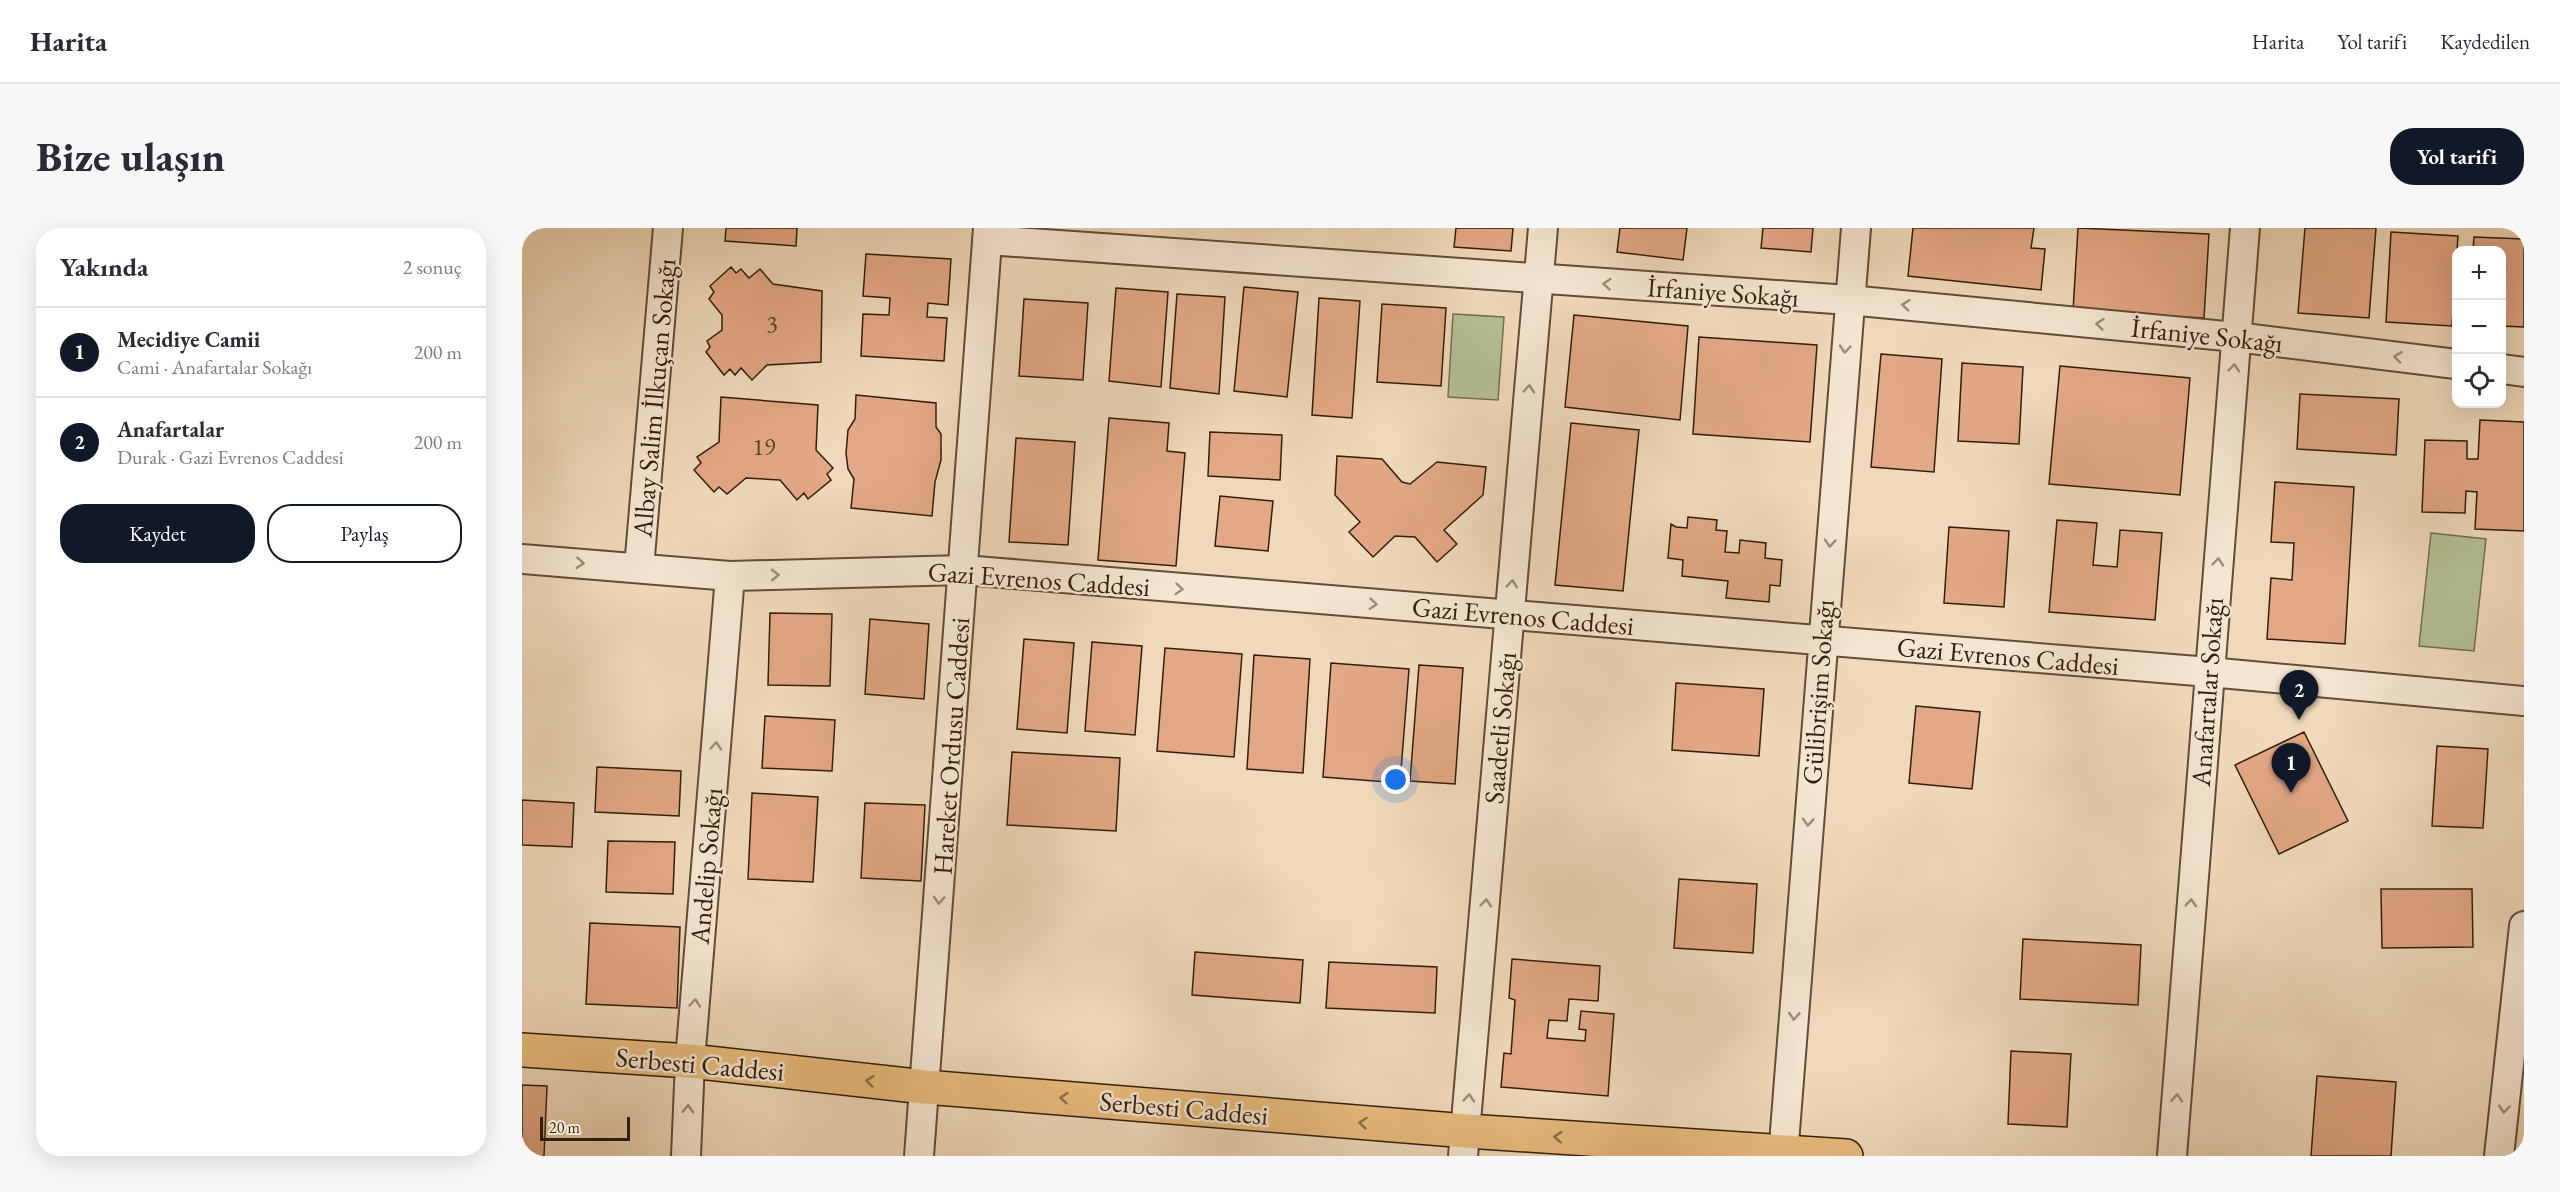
<!DOCTYPE html>
<html lang="tr">
<head>
<meta charset="utf-8">
<style>
  body { margin:0; font-family:"EB Garamond",serif; background:#f7f7f7; color:#2b2b33 }
  .controls { position:absolute; right:18px; top:18px; display:grid; overflow:hidden; border-radius:12px; box-shadow:0 6px 24px #0002 }
  .controls button { width:54px; height:54px; display:grid; place-items:center; padding:0; border:0; border-bottom:2px solid #e1e1e2; background:#fff; color:#2b2b33; font:30px sans-serif }
  .scale { position:absolute; left:18px; bottom:15px; width:90px; box-sizing:border-box; padding-left:6px; border:3px solid #321e0d; border-top:0; font-size:16px; line-height:21px; white-space:nowrap; color:#321e0d; -webkit-text-stroke:4px #f5e6d2; paint-order:stroke }
  .you { position:absolute; left:874px; top:552px; width:21px; height:21px; margin:-15px; border:4px solid #fff; border-radius:50%; background:#1a73e8; box-shadow:0 0 0 9px #1a73e833 }
  .badge { display:grid; place-items:center; width:39px; height:39px; border-radius:50%; background:#111827; color:#fff; font-size:20px; font-weight:700 }
  .pin { position:absolute; translate:-50% -50px; filter:drop-shadow(0 2px 3px #0008) }
  .pin::after { content:''; position:absolute; top:32px; width:21px; height:18px; background:inherit; clip-path:polygon(0 0,100% 0,50% 100%) }
  .list { margin:0; padding:0; list-style:none }
  h2 { display:flex; justify-content:space-between; align-items:center; height:78px; margin:0; padding:0 24px; font-size:26px }
  h2 small { font-size:20px; font-weight:400; color:#7c7c81 }
  .list li { display:grid; grid-template-columns:39px 1fr auto; gap:18px; align-items:center; box-sizing:border-box; height:90px; padding:0 24px; border-top:2px solid #e1e1e2 }
  .list b { display:block; font-size:22px; white-space:nowrap }
  .list p { margin:0; font-size:20px; white-space:nowrap; color:#7c7c81 }
  .list em { font-size:20px; font-style:normal; color:#7c7c81 }
  .actions { display:flex; gap:12px; padding:18px 24px }
  .actions a { flex:1; padding:14px 0; border:2px solid #111827; border-radius:24px; text-align:center; font-size:21px; color:#111827 }
  .actions .main { background:#111827; color:#fff }
  .icon { flex:none; width:33px; height:33px; fill:none; stroke:currentColor; stroke-width:2; stroke-linecap:round; stroke-linejoin:round }
  .map { position:relative; flex:none; width:2002px; height:928px; overflow:hidden; border-radius:24px }
  header { display:flex; align-items:center; gap:36px; box-sizing:border-box; height:84px; padding:0 30px; background:#fff; border-bottom:2px solid #e1e1e2 }
  header strong { font-size:28px }
  nav { display:flex; gap:33px; margin-inline-start:auto; font-size:21px }
  .intro { display:flex; align-items:center; justify-content:space-between; box-sizing:border-box; height:144px; padding:0 36px }
  h1 { margin:0; font-size:42px }
  .button { padding:15px 27px; border-radius:24px; background:#111827; color:#fff; font-size:21px; font-weight:700 }
  main { display:flex; gap:36px; padding:0 36px }
  aside { flex:1; background:#fff; border-radius:24px; box-shadow:0 6px 24px #0002 }
  .map>svg:first-child { display:block }
</style>
</head>
<body>
<header>
<strong>Harita</strong>
<nav><a>Harita</a><a>Yol tarifi</a><a>Kaydedilen</a></nav>
</header>
<div class="intro"><h1>Bize ulaşın</h1><a class="button">Yol tarifi</a></div>
<main>
<aside>
<h2>Yakında<small>2 sonuç</small></h2>
<ul class="list">
<li><span class="badge">1</span><div><b>Mecidiye Camii</b><p>Cami · Anafartalar Sokağı</p></div><em>200 m</em></li>
<li><span class="badge">2</span><div><b>Anafartalar</b><p>Durak · Gazi Evrenos Caddesi</p></div><em>200 m</em></li>
</ul>
<div class="actions"><a class="main">Kaydet</a><a>Paylaş</a></div>
</aside>
<div class="map">
<svg width="2002" height="928" viewBox="0 0 2002 928">
  <rect width="100%" height="100%" fill="#f0d9ba"/>
  <filter id="stains"><feTurbulence type="fractalNoise" baseFrequency=".00333" numOctaves="4"/><feColorMatrix values="0 0 0 0 .2 0 0 0 0 .09 0 0 0 0 .02 0 0 0 .5 -.17"/></filter>
  <radialGradient id="worn" r=".72"><stop offset=".6" stop-color="#630" stop-opacity="0"/><stop offset="1" stop-color="#630" stop-opacity=".3"/></radialGradient>
  <!-- green -->
  <path fill="#b4c094" stroke="#736f50" stroke-width="1.5" d="M 931,86 L 982,89 L 976,172 L 926,169 Z
    M 1909,305 L 1964,311 L 1952,423 L 1897,418 Z"/>
  <!-- building -->
  <path fill="#e3a885" stroke="#321e0d" stroke-width="1.5" d="M 204,0 L 275,0 L 274,18 L 203,13 Z
    M 934,0 L 991,0 L 989,23 L 932,19 Z
    M 1098,0 L 1165,0 L 1161,32 L 1095,24 Z
    M 1241,0 L 1291,0 L 1289,24 L 1239,20 Z
    M 1391,0 L 1512,0 L 1509,20 L 1523,21 L 1519,62 L 1386,48 Z
    M 1556,0 L 1687,6 L 1682,90 L 1551,83 Z
    M 1783,0 L 1854,0 L 1847,90 L 1776,85 Z
    M 1869,4 L 1936,8 L 1930,98 L 1864,94 Z
    M 1952,9 L 2002,11 L 2002,99 L 1980,98 L 1980,22 L 1951,22 Z
    M 344,26 L 429,31 L 426,77 L 406,75 L 405,89 L 425,90 L 422,133 L 339,128 L 341,86 L 367,87 L 368,70 L 341,68 Z
    M 209,39 L 214,45 L 219,41 L 227,50 L 238,41 L 251,56 L 300,63 L 299,134 L 245,137 L 230,152 L 219,140 L 213,147 L 208,141 L 202,147 L 184,124 L 188,119 L 185,113 L 200,102 L 200,87 L 187,71 L 192,64 L 188,58 Z
    M 722,59 L 776,64 L 765,169 L 712,163 Z
    M 594,60 L 646,64 L 639,159 L 587,153 Z
    M 655,66 L 703,69 L 697,166 L 648,160 Z
    M 797,70 L 838,73 L 830,190 L 790,187 Z
    M 502,71 L 566,75 L 561,152 L 497,148 Z
    M 860,76 L 924,80 L 919,158 L 855,154 Z
    M 1052,87 L 1166,98 L 1158,192 L 1043,179 Z
    M 1177,109 L 1295,117 L 1288,214 L 1171,206 Z
    M 1359,126 L 1420,131 L 1412,244 L 1349,239 Z
    M 1440,135 L 1501,139 L 1497,216 L 1436,213 Z
    M 1538,138 L 1668,150 L 1658,267 L 1527,256 Z
    M 1778,166 L 1877,171 L 1874,227 L 1775,221 Z
    M 334,167 L 414,175 L 414,199 L 419,206 L 419,232 L 413,254 L 410,288 L 329,280 L 332,251 L 326,241 L 324,225 L 326,202 L 333,191 Z
    M 199,169 L 296,177 L 294,222 L 311,240 L 305,246 L 309,252 L 286,271 L 282,265 L 275,272 L 258,252 L 224,250 L 205,266 L 197,259 L 192,264 L 172,242 L 179,235 L 175,229 L 197,214 Z
    M 587,190 L 647,195 L 645,223 L 663,225 L 654,338 L 576,332 Z
    M 1958,192 L 2002,194 L 2002,303 L 1953,301 L 1955,264 L 1944,263 L 1943,285 L 1900,284 L 1903,212 L 1945,213 L 1945,231 L 1956,231 Z
    M 1049,195 L 1117,202 L 1101,363 L 1033,357 Z
    M 688,204 L 760,207 L 758,252 L 686,248 Z
    M 494,210 L 553,214 L 546,317 L 487,314 Z
    M 815,228 L 860,231 L 880,254 L 888,256 L 915,234 L 964,239 L 961,267 L 922,302 L 935,316 L 915,334 L 893,309 L 873,308 L 851,329 L 827,304 L 838,294 L 813,267 Z
    M 1753,254 L 1832,259 L 1823,416 L 1745,411 L 1749,350 L 1770,352 L 1772,315 L 1749,314 Z
    M 698,268 L 751,273 L 746,323 L 693,318 Z
    M 1166,289 L 1195,292 L 1194,302 L 1205,303 L 1203,324 L 1217,325 L 1218,312 L 1244,315 L 1243,330 L 1260,332 L 1258,358 L 1248,357 L 1247,374 L 1204,370 L 1206,353 L 1160,348 L 1161,332 L 1146,330 L 1149,296 L 1154,299 L 1165,300 Z
    M 1535,292 L 1575,295 L 1571,337 L 1595,339 L 1598,302 L 1640,305 L 1633,392 L 1527,384 Z
    M 1427,299 L 1487,303 L 1482,379 L 1422,375 Z
    M 248,385 L 310,386 L 308,458 L 246,457 Z
    M 348,391 L 407,396 L 402,471 L 343,466 Z
    M 502,411 L 552,415 L 545,505 L 495,501 Z
    M 570,414 L 620,418 L 613,507 L 563,503 Z
    M 643,420 L 720,426 L 712,529 L 635,523 Z
    M 732,427 L 788,431 L 781,545 L 725,541 Z
    M 809,435 L 887,441 L 878,555 L 801,549 Z
    M 897,437 L 941,440 L 933,556 L 888,553 Z
    M 1154,455 L 1242,461 L 1237,528 L 1150,522 Z
    M 1394,478 L 1458,484 L 1450,561 L 1387,555 Z
    M 243,488 L 313,492 L 310,543 L 240,540 Z
    M 1782,504 L 1826,593 L 1757,626 L 1713,537 Z
    M 1915,518 L 1966,521 L 1961,600 L 1910,598 Z
    M 490,524 L 598,530 L 594,603 L 485,597 Z
    M 75,539 L 159,543 L 157,588 L 73,584 Z
    M 230,565 L 296,569 L 291,654 L 226,651 Z
    M 0,572 L 52,575 L 50,619 L 0,617 Z
    M 343,575 L 403,577 L 399,653 L 339,650 Z
    M 86,613 L 153,614 L 151,666 L 84,664 Z
    M 1157,651 L 1235,656 L 1231,725 L 1152,720 Z
    M 1859,661 L 1950,661 L 1951,719 L 1860,720 Z
    M 68,695 L 158,699 L 155,780 L 64,776 Z
    M 1501,711 L 1619,717 L 1616,777 L 1498,771 Z
    M 673,724 L 781,732 L 778,775 L 670,767 Z
    M 990,731 L 1078,738 L 1076,773 L 1047,771 L 1045,793 L 1027,792 L 1025,810 L 1063,813 L 1064,802 L 1057,801 L 1059,783 L 1092,786 L 1086,868 L 979,859 L 982,825 L 989,826 L 993,772 L 987,770 Z
    M 807,734 L 915,739 L 913,785 L 804,780 Z
    M 1489,823 L 1549,826 L 1545,899 L 1486,896 Z
    M 1795,848 L 1874,854 L 1869,928 L 1789,928 Z
    M 0,857 L 25,858 L 22,928 L 0,928 Z"/>
  <g fill="none" stroke-linecap="round" stroke-linejoin="round">
    <!-- minor casing -->
    <g stroke="#624d38" stroke-width="32">
      <path id="minor" d="M 465,12 L 1327,72 L 1714,109 L 1934,136
        M 1980,141 L 2002,144
        M 0,331 L 208,348 L 442,342 L 1687,444 L 2002,473
        M 117,340 L 146,0
        M 164,928 L 168,833 L 208,348
        M 397,928 L 466,0
        M 941,928 L 1021,0
        M 1261,928 L 1334,0
        M 1650,928 L 1723,0
        M 1977,928 L 2002,698"/>
    </g>
    <!-- major casing -->
    <g stroke="#321e0d" stroke-width="36">
      <path id="major" d="M 0,822 L 168,833 L 403,859 L 945,903 L 1324,928"/>
    </g>
    <!-- minor -->
    <use href="#minor" stroke="#f5e6d2" stroke-width="28"/>
    <!-- major -->
    <use href="#major" stroke="#e8bc7d" stroke-width="33"/>
  </g>
  <!-- one-way arrows -->
  <defs><path id="oneway-chevron" d="M-2-3.5L2.5 0L-2 3.5" fill="none" stroke-width="1.6" stroke-linecap="round" stroke-linejoin="round" transform="scale(1.5)"/></defs>
  <g stroke="#9d8c79">
    <use href="#oneway-chevron" transform="translate(1085 56) rotate(-176)"/>
    <use href="#oneway-chevron" transform="translate(1384 77) rotate(-174)"/>
    <use href="#oneway-chevron" transform="translate(1578 96) rotate(-174)"/>
    <use href="#oneway-chevron" transform="translate(1323 121) rotate(95)"/>
    <use href="#oneway-chevron" transform="translate(1876 129) rotate(-173)"/>
    <use href="#oneway-chevron" transform="translate(1712 140) rotate(-85)"/>
    <use href="#oneway-chevron" transform="translate(1007 161) rotate(-85)"/>
    <use href="#oneway-chevron" transform="translate(1308 315) rotate(95)"/>
    <use href="#oneway-chevron" transform="translate(1696 334) rotate(-85)"/>
    <use href="#oneway-chevron" transform="translate(58 335) rotate(5)"/>
    <use href="#oneway-chevron" transform="translate(253 347) rotate(-1)"/>
    <use href="#oneway-chevron" transform="translate(990 356) rotate(-85)"/>
    <use href="#oneway-chevron" transform="translate(657 361) rotate(5)"/>
    <use href="#oneway-chevron" transform="translate(851 376) rotate(5)"/>
    <use href="#oneway-chevron" transform="translate(194 518) rotate(-85)"/>
    <use href="#oneway-chevron" transform="translate(1286 594) rotate(94)"/>
    <use href="#oneway-chevron" transform="translate(417 672) rotate(94)"/>
    <use href="#oneway-chevron" transform="translate(964 675) rotate(-85)"/>
    <use href="#oneway-chevron" transform="translate(1669 675) rotate(-86)"/>
    <use href="#oneway-chevron" transform="translate(173 775) rotate(-85)"/>
    <use href="#oneway-chevron" transform="translate(1272 788) rotate(94)"/>
    <use href="#oneway-chevron" transform="translate(947 870) rotate(-85)"/>
    <use href="#oneway-chevron" transform="translate(1655 870) rotate(-86)"/>
    <use href="#oneway-chevron" transform="translate(166 881) rotate(-87)"/>
    <use href="#oneway-chevron" transform="translate(1982 881) rotate(96)"/>
  </g>
  <g stroke="#8d6d45">
    <use href="#oneway-chevron" transform="translate(348 853) rotate(-174)"/>
    <use href="#oneway-chevron" transform="translate(542 870) rotate(-175)"/>
    <use href="#oneway-chevron" transform="translate(841 895) rotate(-175)"/>
    <use href="#oneway-chevron" transform="translate(1036 909) rotate(-177)"/>
  </g>
  <g text-anchor="middle" dominant-baseline="central" stroke-width="5" stroke-linejoin="round" paint-order="stroke">
    <!-- number labels -->
    <g font-size="24" fill="#5e402b">
      <text x="250" y="95">3</text>
      <text x="242" y="218">19</text>
    </g>
    <!-- street labels -->
    <g font-size="27" fill="#321e0d" stroke="#f5e6d2">
      <text transform="translate(1201 64) rotate(4)">İrfaniye Sokağı</text>
      <text transform="translate(1685 107) rotate(6)">İrfaniye Sokağı</text>
      <text transform="translate(132 170) rotate(-85)">Albay Salim İlkuçan Sokağı</text>
      <text transform="translate(517 351) rotate(4)">Gazi Evrenos Caddesi</text>
      <text transform="translate(1001 388) rotate(5)">Gazi Evrenos Caddesi</text>
      <text transform="translate(1486 428) rotate(5)">Gazi Evrenos Caddesi</text>
      <text transform="translate(1296 464) rotate(-86)">Gülibrişim Sokağı</text>
      <text transform="translate(1685 464) rotate(-86)">Anafartalar Sokağı</text>
      <text transform="translate(978 500) rotate(-85)">Saadetli Sokağı</text>
      <text transform="translate(429 518) rotate(-86)">Hareket Ordusu Caddesi</text>
      <text transform="translate(184 638) rotate(-85)">Andelip Sokağı</text>
      <text transform="translate(178 836) rotate(5)">Serbesti Caddesi</text>
      <text transform="translate(662 880) rotate(5)">Serbesti Caddesi</text>
    </g>
  </g>
  <rect width="100%" height="100%" filter="url(#stains)"/>
  <rect width="100%" height="100%" fill="url(#worn)"/>
</svg>
<div class="controls">
<button>+</button>
<button>−</button>
<button><svg class="icon" aria-label="locate" viewBox="0 0 24 24"><circle cx="12" cy="12" r="6"/><path d="M12 2v4M12 18v4M2 12h4M18 12h4"/></svg></button>
</div>
<div class="scale">20 m</div>
<div class="you"></div>
<div class="pin badge" style="left:1769px;top:565px">1</div>
<div class="pin badge" style="left:1777px;top:492px">2</div>
</div>
</main>
</body>
</html>
